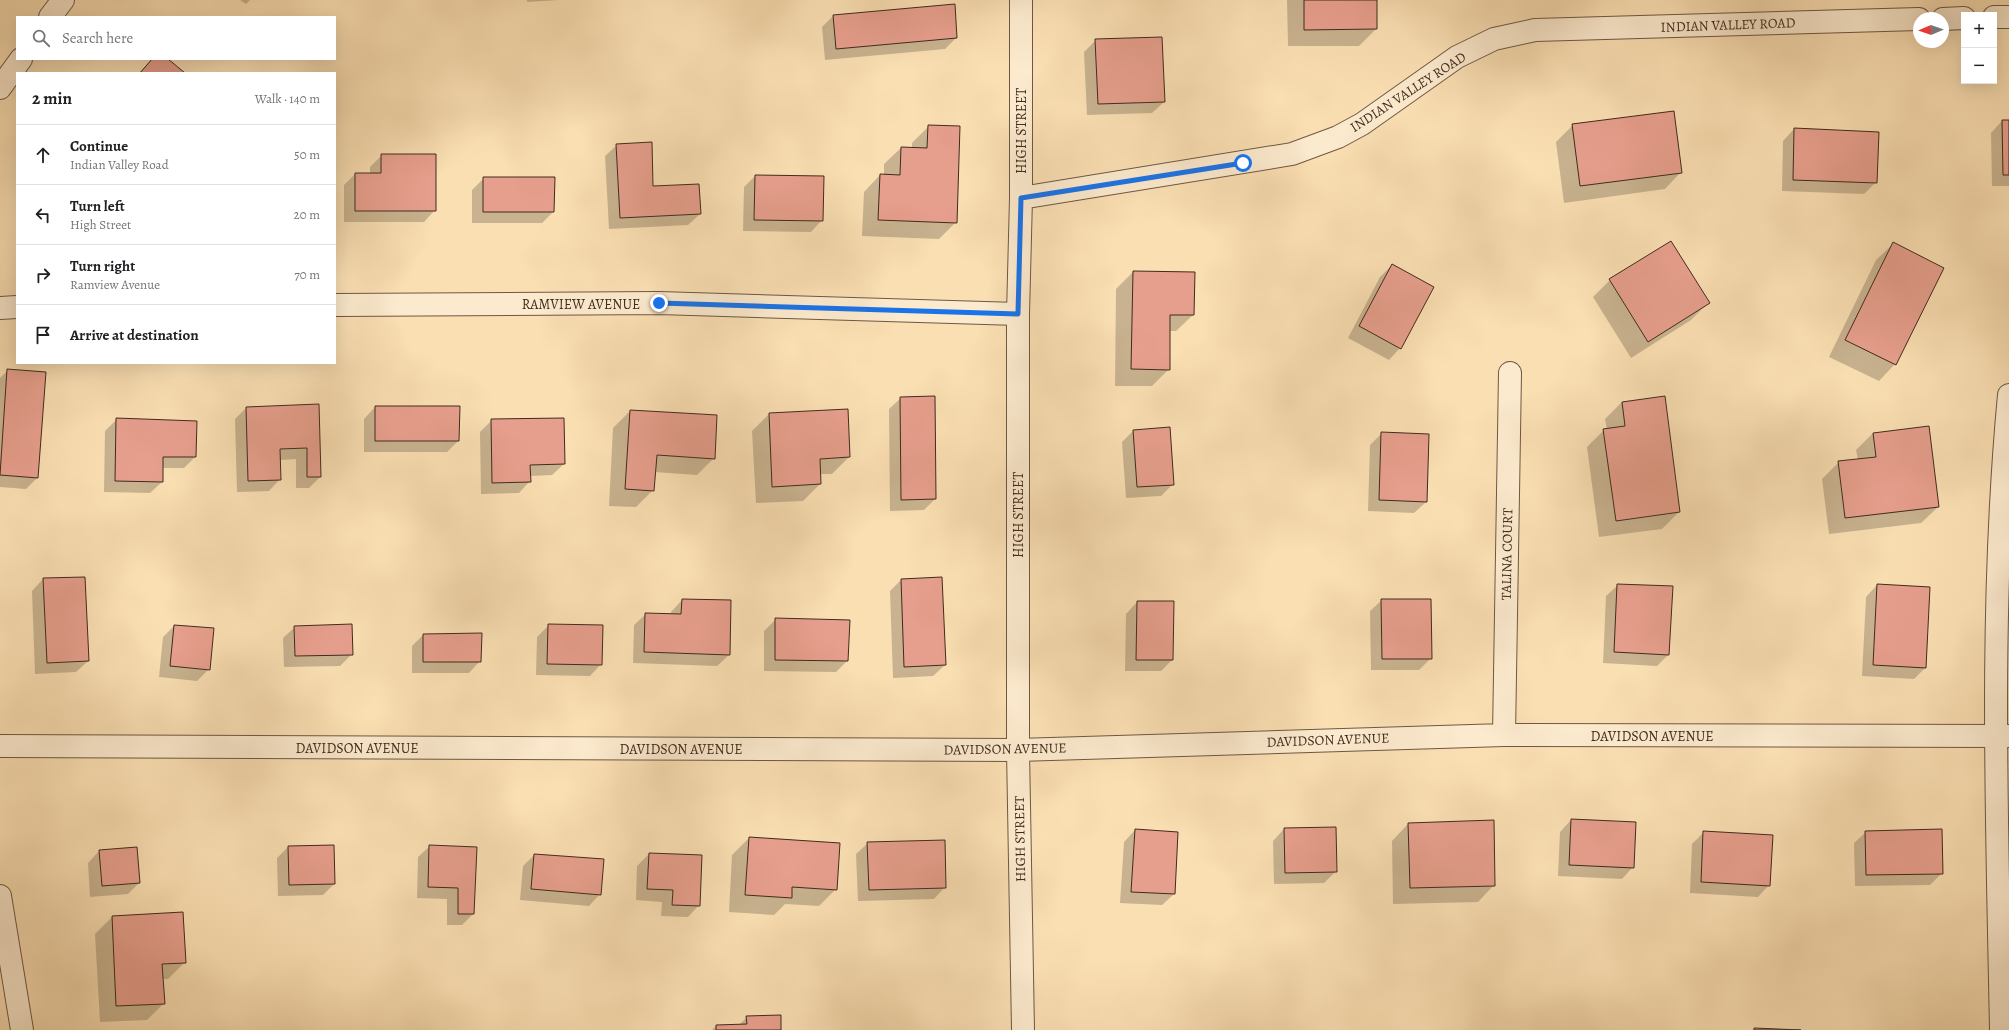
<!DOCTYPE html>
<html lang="en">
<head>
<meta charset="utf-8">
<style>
  body { margin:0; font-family:Alegreya,serif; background:#f6f6f6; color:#202124 }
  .controls { position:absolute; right:12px; top:12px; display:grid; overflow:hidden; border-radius:0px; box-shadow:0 4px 16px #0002 }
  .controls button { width:36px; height:36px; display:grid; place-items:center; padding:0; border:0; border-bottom:1px solid #e0e0e0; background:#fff; color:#202124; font:20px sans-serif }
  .compass { position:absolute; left:1913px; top:12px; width:36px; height:36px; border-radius:50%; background:#fff; box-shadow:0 4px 16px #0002; rotate:268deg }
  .stop { position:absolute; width:12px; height:12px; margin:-9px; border:3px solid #1a73e8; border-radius:50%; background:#fff }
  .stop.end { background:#1a73e8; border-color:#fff; box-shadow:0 1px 4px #0008 }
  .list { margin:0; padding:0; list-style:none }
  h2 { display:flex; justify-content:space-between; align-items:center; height:52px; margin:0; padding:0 16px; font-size:17px }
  h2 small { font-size:13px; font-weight:400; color:#757577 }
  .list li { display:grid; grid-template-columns:26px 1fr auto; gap:12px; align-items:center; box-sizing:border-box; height:60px; padding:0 16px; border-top:1px solid #e0e0e0 }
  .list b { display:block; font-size:15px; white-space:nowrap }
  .list p { margin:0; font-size:13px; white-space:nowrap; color:#757577 }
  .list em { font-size:13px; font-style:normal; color:#757577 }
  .icon { flex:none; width:22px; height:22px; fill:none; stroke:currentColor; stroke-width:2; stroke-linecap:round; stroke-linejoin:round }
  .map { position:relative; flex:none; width:2009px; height:1030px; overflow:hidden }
  .search { position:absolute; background:#fff; box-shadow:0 4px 16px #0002; left:16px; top:16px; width:320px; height:44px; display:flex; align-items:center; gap:10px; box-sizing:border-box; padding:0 14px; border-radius:0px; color:#757577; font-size:15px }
  .panel { position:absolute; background:#fff; box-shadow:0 4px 16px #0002; left:16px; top:72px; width:320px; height:292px; border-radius:0px }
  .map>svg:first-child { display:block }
</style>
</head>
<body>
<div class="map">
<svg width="2009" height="1030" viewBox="0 0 2009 1030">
  <rect width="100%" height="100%" fill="#fadfb3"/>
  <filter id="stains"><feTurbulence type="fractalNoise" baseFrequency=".005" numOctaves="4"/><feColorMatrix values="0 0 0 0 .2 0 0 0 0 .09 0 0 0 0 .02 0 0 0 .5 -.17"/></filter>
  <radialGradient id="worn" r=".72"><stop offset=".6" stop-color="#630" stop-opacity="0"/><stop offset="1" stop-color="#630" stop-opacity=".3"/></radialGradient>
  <!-- shadow -->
  <path fill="#0003" d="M 240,0 L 250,0 L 246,4 Z
    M 527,0 L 559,0 L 527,2 Z
    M 1287,0 L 1376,0 L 1376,29 L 1359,46 L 1288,46 Z
    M 833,16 L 956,38 L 945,49 L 825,60 L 822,27 Z
    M 1096,40 L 1164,102 L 1152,113 L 1087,115 L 1084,52 Z
    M 152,59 L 166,59 L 183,73 L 139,73 Z
    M 2002,121 L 2009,121 L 2009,186 L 1992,186 L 1991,133 Z
    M 1573,125 L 1681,172 L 1665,189 L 1564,203 L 1556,142 Z
    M 929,126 L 956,222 L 939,239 L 862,236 L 864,192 L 880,175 L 884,175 L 884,164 L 901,148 L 912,148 L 912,143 Z
    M 1794,129 L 1876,182 L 1864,194 L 1782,191 L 1783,141 Z
    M 617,145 L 652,187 L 700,214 L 688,225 L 609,229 L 605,156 Z
    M 382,155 L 435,210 L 424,222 L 344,222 L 344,185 L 355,174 L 370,174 L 370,167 Z
    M 755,176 L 822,220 L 811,232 L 743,231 L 744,187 Z
    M 484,178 L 553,212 L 542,223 L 472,223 L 472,190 Z
    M 1893,244 L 1895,364 L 1879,381 L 1829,357 L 1876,260 Z
    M 1392,265 L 1400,348 L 1389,360 L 1348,338 L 1380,277 Z
    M 1133,272 L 1193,315 L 1176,331 L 1169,331 L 1169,369 L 1152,386 L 1115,386 L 1116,289 Z
    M 1610,280 L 1708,303 L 1691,320 L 1631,358 L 1593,297 Z
    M 8,370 L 37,478 L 26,489 L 0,487 L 0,378 Z
    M 901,398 L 935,499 L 924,510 L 890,511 L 889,409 Z
    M 1622,402 L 1679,512 L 1662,529 L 1599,537 L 1587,447 L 1604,430 L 1607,430 L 1605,419 Z
    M 318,405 L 320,477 L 309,488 L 296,488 L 296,459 L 280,460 L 280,479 L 269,491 L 237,492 L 235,419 L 246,408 Z
    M 375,407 L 458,441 L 447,452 L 364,452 L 364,419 Z
    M 630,411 L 714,458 L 697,475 L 654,472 L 653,490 L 636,507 L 609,506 L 613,428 Z
    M 769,414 L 849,457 L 832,474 L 819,474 L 820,484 L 803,501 L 756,503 L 752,431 Z
    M 117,419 L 195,457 L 184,468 L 162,468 L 162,482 L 150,493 L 104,492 L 105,431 Z
    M 492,420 L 564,464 L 552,475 L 530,476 L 530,481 L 519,493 L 481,494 L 480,432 Z
    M 1169,428 L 1173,484 L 1161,496 L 1126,498 L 1122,442 L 1133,431 Z
    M 1382,433 L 1426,502 L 1414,513 L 1368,511 L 1370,445 Z
    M 1873,433 L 1938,507 L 1921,523 L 1829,534 L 1822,479 L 1839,462 L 1858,460 L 1856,450 Z
    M 84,578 L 88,661 L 76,672 L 35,674 L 32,591 L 43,579 Z
    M 901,580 L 945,665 L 933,676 L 893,678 L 890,591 Z
    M 1618,585 L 1668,655 L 1657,666 L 1603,663 L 1606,596 Z
    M 1877,585 L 1925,668 L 1914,679 L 1862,676 L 1866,597 Z
    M 682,600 L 729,655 L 717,666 L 633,663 L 634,625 L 646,614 L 671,614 L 671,612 Z
    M 1382,600 L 1431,658 L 1419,670 L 1371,670 L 1370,611 Z
    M 1137,602 L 1172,660 L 1161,671 L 1125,671 L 1126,614 Z
    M 776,619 L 847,661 L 836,672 L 764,671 L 764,631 Z
    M 549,625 L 601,664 L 590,676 L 536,675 L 537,637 Z
    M 174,626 L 209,669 L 197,681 L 159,677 L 163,637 Z
    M 295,627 L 352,654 L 340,666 L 284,667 L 283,638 Z
    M 423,635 L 480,661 L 469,673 L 412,673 L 412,646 Z
    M 1571,820 L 1633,867 L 1622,879 L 1558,876 L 1560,832 Z
    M 1408,824 L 1494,885 L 1478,902 L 1393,904 L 1392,841 Z
    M 1284,829 L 1336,871 L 1324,883 L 1274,884 L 1273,841 Z
    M 1135,830 L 1177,833 L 1174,894 L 1162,905 L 1120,903 L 1124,842 Z
    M 1704,832 L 1769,885 L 1758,897 L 1690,893 L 1692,844 Z
    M 1866,832 L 1942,873 L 1930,885 L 1855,886 L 1854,843 Z
    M 749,838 L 836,889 L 819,906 L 785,904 L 774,915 L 729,912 L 732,855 Z
    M 868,843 L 945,887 L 934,899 L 858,901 L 856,854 Z
    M 430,846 L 476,848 L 473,914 L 462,925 L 447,925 L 447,899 L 417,898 L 418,857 Z
    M 288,847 L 334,884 L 323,895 L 278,896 L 277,858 Z
    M 99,851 L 139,883 L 128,894 L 90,897 L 88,863 Z
    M 649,854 L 701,856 L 699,905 L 688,917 L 661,916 L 662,902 L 636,900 L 637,866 Z
    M 534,855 L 600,894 L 589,906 L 520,900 L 523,866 Z
    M 112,917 L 185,962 L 168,979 L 162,979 L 164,1003 L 147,1020 L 100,1022 L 95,934 Z
    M 747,1017 L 780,1030 L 712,1030 L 716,1026 L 739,1025 Z"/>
  <!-- building -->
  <path fill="#e79f8d" stroke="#402b1d" d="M 1304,0 L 1377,0 L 1377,29 L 1304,30 Z
    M 955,4 L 957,38 L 836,49 L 833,15 Z
    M 1162,37 L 1165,102 L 1098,104 L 1095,39 Z
    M 152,59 L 168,59 L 185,73 L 140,73 Z
    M 1674,111 L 1682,173 L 1580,186 L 1572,124 Z
    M 2002,120 L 2009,120 L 2009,175 L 2003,175 Z
    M 928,125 L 960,126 L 957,223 L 878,220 L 880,174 L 900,175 L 901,147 L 927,148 Z
    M 1794,128 L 1879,132 L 1877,183 L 1793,180 Z
    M 652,142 L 653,186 L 699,184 L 701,214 L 620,218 L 616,144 Z
    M 381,154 L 436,154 L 436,211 L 355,211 L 355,173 L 381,173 Z
    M 755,175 L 824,176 L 823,221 L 754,220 Z
    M 483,177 L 555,177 L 554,212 L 483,212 Z
    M 1671,241 L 1710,303 L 1648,342 L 1609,279 Z
    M 1893,242 L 1944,268 L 1896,365 L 1845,340 Z
    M 1392,264 L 1434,287 L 1401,349 L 1359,326 Z
    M 1133,271 L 1195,272 L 1194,315 L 1170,315 L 1170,370 L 1131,369 Z
    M 7,369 L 46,372 L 38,478 L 0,475 Z
    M 935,396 L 936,499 L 901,500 L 900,397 Z
    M 1665,396 L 1680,512 L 1616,521 L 1603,429 L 1625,426 L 1622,402 Z
    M 319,404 L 321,477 L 307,477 L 307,448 L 280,449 L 281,480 L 248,481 L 246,407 Z
    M 375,406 L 460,406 L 459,441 L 375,441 Z
    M 848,409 L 850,457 L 820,459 L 821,484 L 772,487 L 769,413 Z
    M 630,410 L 717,415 L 715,459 L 657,455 L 654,491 L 625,489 Z
    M 116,418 L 197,421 L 196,457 L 163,457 L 163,482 L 115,481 Z
    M 564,418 L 565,464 L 530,465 L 531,482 L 492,483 L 491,419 Z
    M 1929,426 L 1939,507 L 1845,518 L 1838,461 L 1876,457 L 1873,433 Z
    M 1170,427 L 1174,485 L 1137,487 L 1133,430 Z
    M 1381,432 L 1429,434 L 1427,502 L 1379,500 Z
    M 85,577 L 89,661 L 47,663 L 43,578 Z
    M 942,577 L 946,665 L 904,667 L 901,579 Z
    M 1617,584 L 1673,586 L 1669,655 L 1614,652 Z
    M 1877,584 L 1930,587 L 1926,668 L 1873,665 Z
    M 682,599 L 731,600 L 730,655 L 644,652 L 645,613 L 681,614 Z
    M 1381,599 L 1431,599 L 1432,659 L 1382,659 Z
    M 1137,601 L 1174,601 L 1173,660 L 1136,660 Z
    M 775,618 L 850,620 L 848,661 L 775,660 Z
    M 352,624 L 353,655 L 295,656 L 294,626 Z
    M 548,624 L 603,625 L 602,665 L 547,664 Z
    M 174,625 L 214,628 L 210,670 L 170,666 Z
    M 482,633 L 481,662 L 423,662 L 423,634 Z
    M 1571,819 L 1636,822 L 1634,868 L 1569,865 Z
    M 1494,820 L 1495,886 L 1410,888 L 1408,823 Z
    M 1336,827 L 1337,872 L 1285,873 L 1284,828 Z
    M 1135,829 L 1178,832 L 1175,894 L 1131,892 Z
    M 1942,829 L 1943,874 L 1866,875 L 1865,831 Z
    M 1703,831 L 1773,835 L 1770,886 L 1701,882 Z
    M 749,837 L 840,843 L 837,890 L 792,887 L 792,898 L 745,895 Z
    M 945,840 L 946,888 L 869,890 L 867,842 Z
    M 334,845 L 335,884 L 289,885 L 288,846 Z
    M 429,845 L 477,847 L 474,914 L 458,914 L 458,888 L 428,887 Z
    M 137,847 L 140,883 L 102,886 L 99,850 Z
    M 649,853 L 702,855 L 700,906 L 672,905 L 673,890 L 647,889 Z
    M 534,854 L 604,859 L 601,895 L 531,889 Z
    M 183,912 L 186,963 L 162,964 L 165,1004 L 116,1006 L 112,916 Z
    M 781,1015 L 781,1030 L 716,1030 L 716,1025 L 747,1024 L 746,1016 Z
    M 1754,1028 L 1801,1030 L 1754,1030 Z"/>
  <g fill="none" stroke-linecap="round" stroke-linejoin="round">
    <!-- street casing -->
    <g stroke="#6e5842" stroke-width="24">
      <path id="street" d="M 1021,0 L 1021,198 L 1018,314 L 1018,750 L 1023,1030
        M 50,17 L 63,0
        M 1994,17 L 2009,17
        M 1943,19 L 1964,18
        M 0,88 L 21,59
        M 1021,198 L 1292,154 L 1338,137 L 1362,124 L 1457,57 L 1494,39 L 1535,30 L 1919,19
        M 335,305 L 659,303 L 1018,314
        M 0,308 L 17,307
        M 1504,735 L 1510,373
        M 0,746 L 1018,750 L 1504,735 L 2009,736
        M 0,896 L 22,1030
        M 2001,1030 C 1997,819 1989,606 2009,395"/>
    </g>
    <!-- street -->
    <use href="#street" stroke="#fceace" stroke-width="22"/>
  </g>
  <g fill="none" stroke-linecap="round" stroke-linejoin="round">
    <!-- route -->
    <path stroke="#1a73e8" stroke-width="5" d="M 659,303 L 1018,314 L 1021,198 L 1243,163"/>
  </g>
  <g text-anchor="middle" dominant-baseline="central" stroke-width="3" stroke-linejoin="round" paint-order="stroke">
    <!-- street labels -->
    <g font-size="14" fill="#402b1d" stroke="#fceace">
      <text transform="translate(1728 25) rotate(-2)">INDIAN VALLEY ROAD</text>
      <text transform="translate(1408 92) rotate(-33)">INDIAN VALLEY ROAD</text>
      <text transform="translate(1021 131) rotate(-90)">HIGH STREET</text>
      <text x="581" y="304">RAMVIEW AVENUE</text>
      <text transform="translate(1018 515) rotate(-90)">HIGH STREET</text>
      <text transform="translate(1507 554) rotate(-89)">TALINA COURT</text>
      <text x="1652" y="736">DAVIDSON AVENUE</text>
      <text transform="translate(1328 740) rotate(-2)">DAVIDSON AVENUE</text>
      <text x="357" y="748">DAVIDSON AVENUE</text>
      <text x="681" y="749">DAVIDSON AVENUE</text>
      <text transform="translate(1005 749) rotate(-1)">DAVIDSON AVENUE</text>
      <text transform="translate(1020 839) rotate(-91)">HIGH STREET</text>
    </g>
  </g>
  <rect width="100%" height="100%" filter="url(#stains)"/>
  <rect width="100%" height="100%" fill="url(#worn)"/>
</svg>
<div class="controls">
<button>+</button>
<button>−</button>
</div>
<svg class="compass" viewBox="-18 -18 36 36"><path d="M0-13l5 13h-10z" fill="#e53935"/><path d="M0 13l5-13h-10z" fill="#757577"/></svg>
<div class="stop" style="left:1243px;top:163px"></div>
<div class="stop end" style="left:659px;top:303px"></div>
<div class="search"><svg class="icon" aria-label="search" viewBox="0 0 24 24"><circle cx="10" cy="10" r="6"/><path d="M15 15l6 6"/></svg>Search here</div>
<section class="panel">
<h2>2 min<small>Walk · 140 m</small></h2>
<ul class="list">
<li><svg class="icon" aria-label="ahead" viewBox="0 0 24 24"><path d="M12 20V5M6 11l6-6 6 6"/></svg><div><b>Continue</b><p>Indian Valley Road</p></div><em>50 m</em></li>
<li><svg class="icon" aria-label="left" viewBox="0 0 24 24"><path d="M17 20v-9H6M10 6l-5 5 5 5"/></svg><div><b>Turn left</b><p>High Street</p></div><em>20 m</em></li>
<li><svg class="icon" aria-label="right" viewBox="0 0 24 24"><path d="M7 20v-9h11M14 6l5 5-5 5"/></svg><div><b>Turn right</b><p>Ramview Avenue</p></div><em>70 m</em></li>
<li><svg class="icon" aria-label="arrive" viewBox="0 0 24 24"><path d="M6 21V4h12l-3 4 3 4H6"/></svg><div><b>Arrive at destination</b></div></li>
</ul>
</section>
</div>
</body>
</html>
